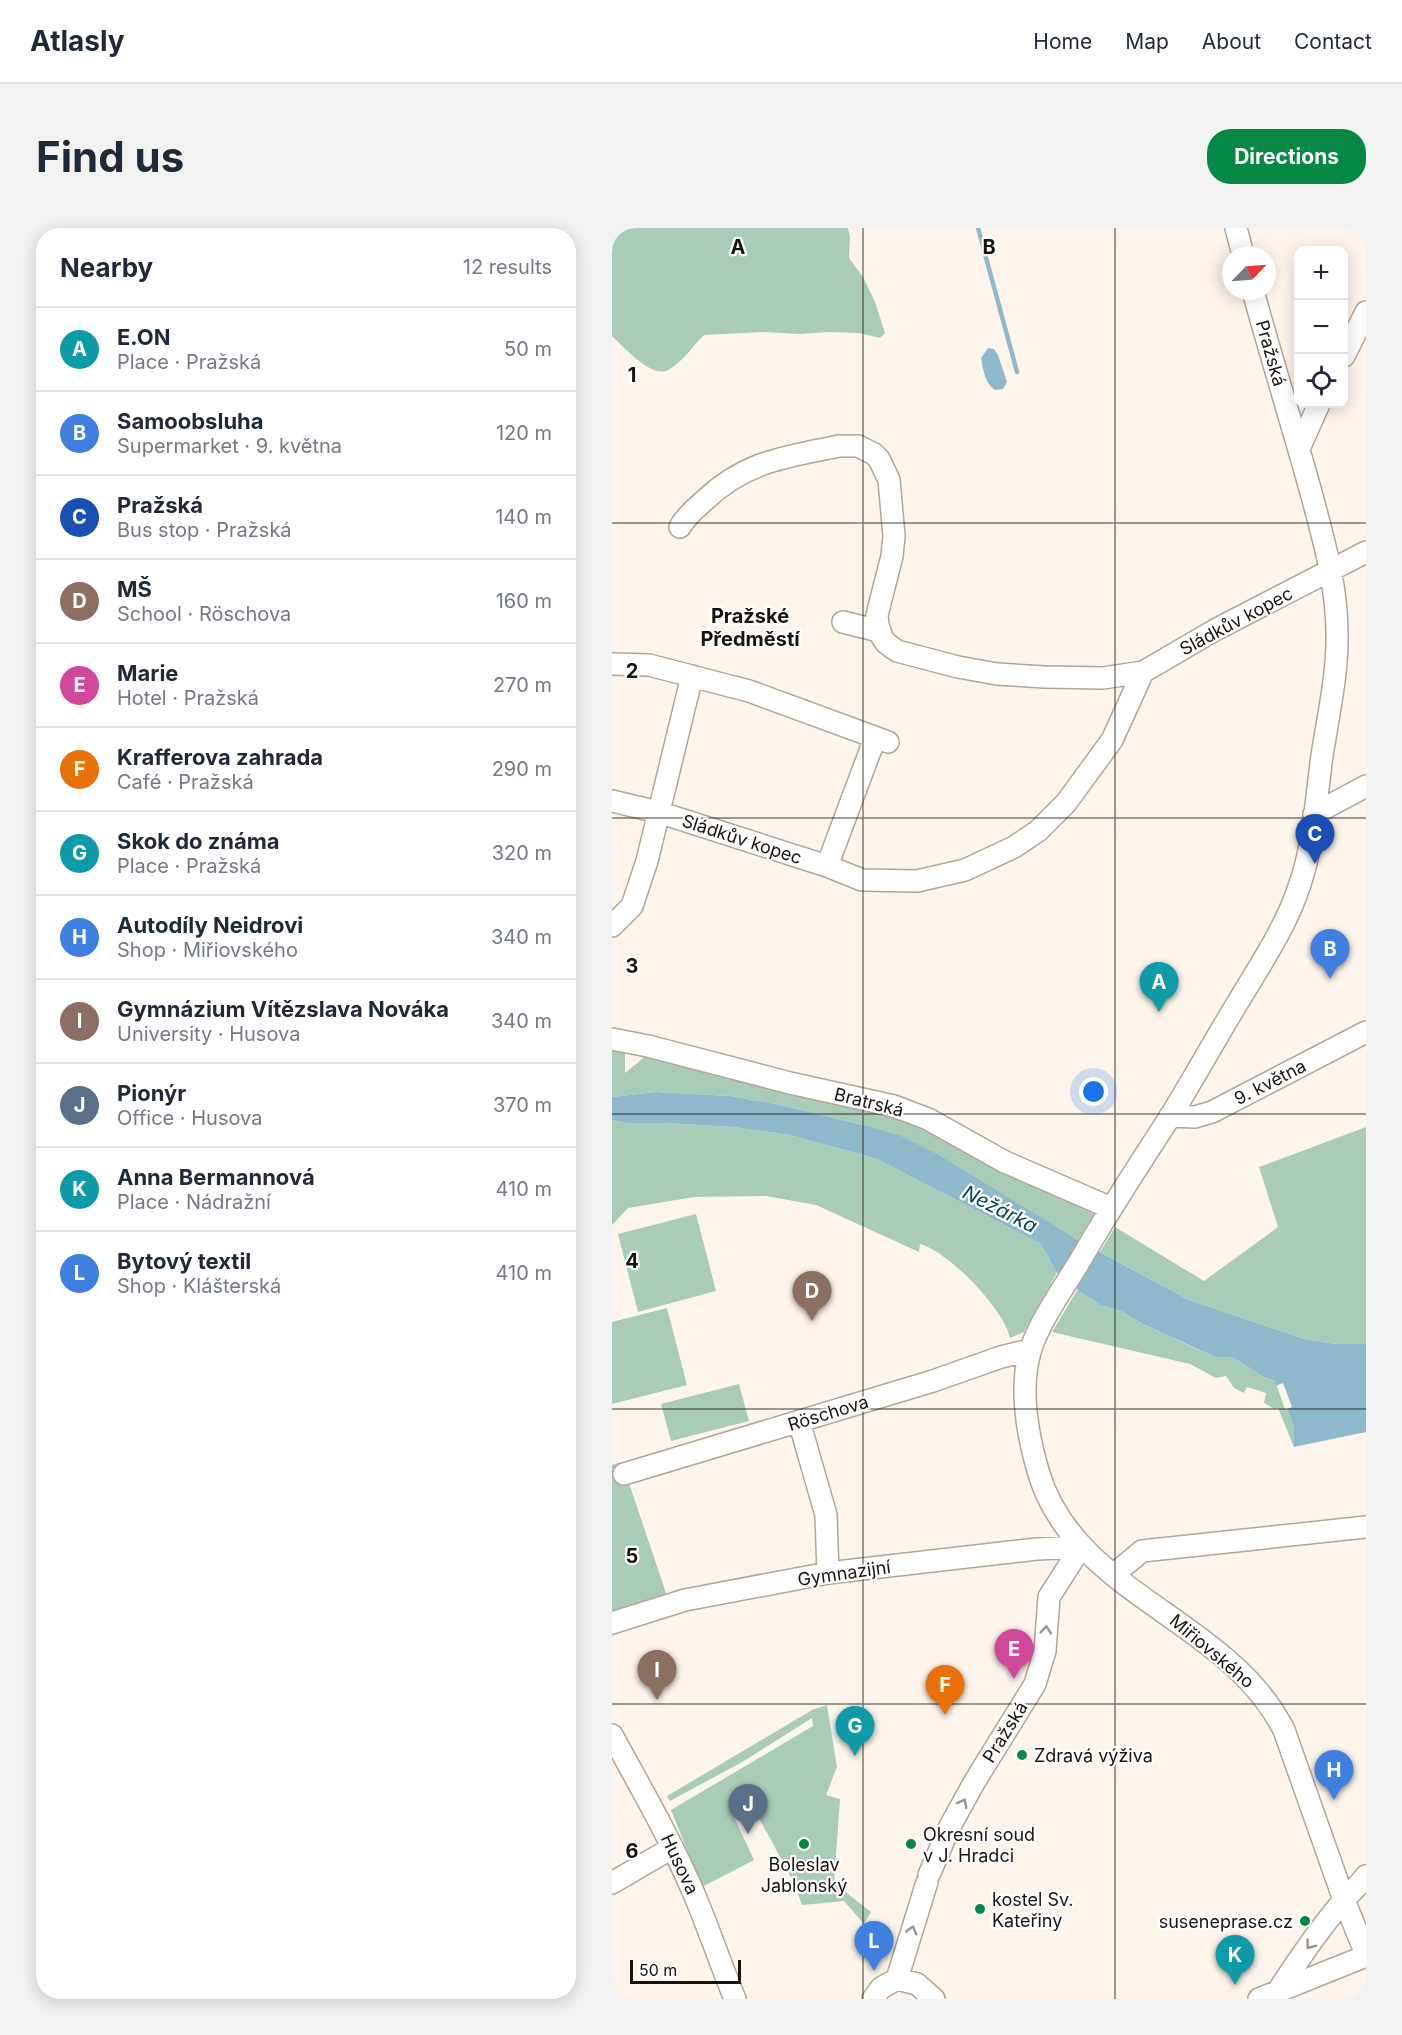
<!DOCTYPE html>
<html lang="en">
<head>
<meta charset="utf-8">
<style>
  body { margin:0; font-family:Inter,sans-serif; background:#f2f2f3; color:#1f2937 }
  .controls { position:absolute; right:18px; top:18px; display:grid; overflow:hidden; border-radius:12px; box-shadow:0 3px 15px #0003 }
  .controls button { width:54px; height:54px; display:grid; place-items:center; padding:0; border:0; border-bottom:2px solid #e0e1e3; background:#fff; color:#1f2937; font:30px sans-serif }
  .compass { position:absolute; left:610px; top:18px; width:54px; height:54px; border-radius:50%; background:#fff; box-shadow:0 3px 15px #0003; rotate:65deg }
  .scale { position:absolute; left:18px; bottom:15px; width:111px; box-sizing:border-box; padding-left:6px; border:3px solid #18130e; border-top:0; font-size:16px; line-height:21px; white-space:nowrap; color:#18130e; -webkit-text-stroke:4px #fff; paint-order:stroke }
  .you { position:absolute; left:482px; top:864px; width:21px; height:21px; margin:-15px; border:4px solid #fff; border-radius:50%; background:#1a73e8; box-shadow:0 0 0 9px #1a73e833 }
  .badge { display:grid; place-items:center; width:39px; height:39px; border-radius:50%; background:#058843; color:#fff; font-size:20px; font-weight:700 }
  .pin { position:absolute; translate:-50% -50px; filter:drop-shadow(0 2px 3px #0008) }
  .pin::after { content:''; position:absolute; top:32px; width:21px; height:18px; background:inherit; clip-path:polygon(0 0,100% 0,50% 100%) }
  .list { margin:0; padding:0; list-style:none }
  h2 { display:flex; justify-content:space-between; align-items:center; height:78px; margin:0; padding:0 24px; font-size:26px }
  h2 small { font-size:20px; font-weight:400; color:#747a83 }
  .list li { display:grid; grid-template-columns:39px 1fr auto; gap:18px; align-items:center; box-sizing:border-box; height:84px; padding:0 24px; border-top:2px solid #e0e1e3 }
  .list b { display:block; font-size:22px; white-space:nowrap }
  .list p { margin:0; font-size:20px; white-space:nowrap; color:#747a83 }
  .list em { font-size:20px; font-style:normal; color:#747a83 }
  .icon { flex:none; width:33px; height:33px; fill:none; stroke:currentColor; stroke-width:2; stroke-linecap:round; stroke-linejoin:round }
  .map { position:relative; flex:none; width:754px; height:1771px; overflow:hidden; border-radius:24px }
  header { display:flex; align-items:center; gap:36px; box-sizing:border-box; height:84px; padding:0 30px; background:#fff; border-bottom:2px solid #e0e1e3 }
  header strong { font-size:28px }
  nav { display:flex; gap:33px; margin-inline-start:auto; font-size:21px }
  .intro { display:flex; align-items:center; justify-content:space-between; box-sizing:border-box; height:144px; padding:0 36px }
  h1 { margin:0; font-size:42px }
  .button { padding:15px 27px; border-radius:24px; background:#058843; color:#fff; font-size:21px; font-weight:700 }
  main { display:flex; gap:36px; padding:0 36px }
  aside { flex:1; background:#fff; border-radius:24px; box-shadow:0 3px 15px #0003 }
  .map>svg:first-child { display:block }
</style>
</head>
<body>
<header>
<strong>Atlasly</strong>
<nav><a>Home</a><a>Map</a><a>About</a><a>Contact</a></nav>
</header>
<div class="intro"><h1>Find us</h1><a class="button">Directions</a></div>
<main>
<aside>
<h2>Nearby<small>12 results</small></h2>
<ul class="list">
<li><span class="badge" style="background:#0f9aa8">A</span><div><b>E.ON</b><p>Place · Pražská</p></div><em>50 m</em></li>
<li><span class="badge" style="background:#3f7fe0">B</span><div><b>Samoobsluha</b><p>Supermarket · 9. května</p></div><em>120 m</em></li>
<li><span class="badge" style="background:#1a4fb4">C</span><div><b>Pražská</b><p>Bus stop · Pražská</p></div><em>140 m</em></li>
<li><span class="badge" style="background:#8d6e63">D</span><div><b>MŠ</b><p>School · Röschova</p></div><em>160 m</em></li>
<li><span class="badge" style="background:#d1479c">E</span><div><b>Marie</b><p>Hotel · Pražská</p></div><em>270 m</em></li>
<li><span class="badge" style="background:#e8710a">F</span><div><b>Krafferova zahrada</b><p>Café · Pražská</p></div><em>290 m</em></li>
<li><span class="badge" style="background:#0f9aa8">G</span><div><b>Skok do známa</b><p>Place · Pražská</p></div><em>320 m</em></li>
<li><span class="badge" style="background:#3f7fe0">H</span><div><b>Autodíly Neidrovi</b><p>Shop · Miřiovského</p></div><em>340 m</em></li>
<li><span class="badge" style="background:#8d6e63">I</span><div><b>Gymnázium Vítězslava Nováka</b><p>University · Husova</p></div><em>340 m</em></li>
<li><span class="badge" style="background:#5c6f8a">J</span><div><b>Pionýr</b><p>Office · Husova</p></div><em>370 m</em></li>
<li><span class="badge" style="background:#0f9aa8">K</span><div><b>Anna Bermannová</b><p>Place · Nádražní</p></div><em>410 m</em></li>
<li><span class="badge" style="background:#3f7fe0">L</span><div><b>Bytový textil</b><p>Shop · Klášterská</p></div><em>410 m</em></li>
</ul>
</aside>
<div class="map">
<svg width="754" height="1771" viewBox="0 0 754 1771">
  <rect width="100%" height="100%" fill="#fdf5ec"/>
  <!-- green -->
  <path fill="#a9ccb9" d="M 0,0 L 236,0 L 238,9 L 237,30 L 251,49 L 263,74 L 273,105 L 268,110 L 247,105 L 217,104 L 187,106 L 151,104 L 92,107 C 81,118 71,133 58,141 C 41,153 12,119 0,108 Z
    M 0,820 L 13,823 L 13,845 L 35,827 L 108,845 L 114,851 L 148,856 L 260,881 L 311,898 L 414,953 L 482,986 L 466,1012 L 251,897 L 164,876 L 118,868 L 44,864 L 0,869 Z
    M 0,892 L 13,895 L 52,895 L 121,899 L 178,907 L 265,931 L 429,1016 L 445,1045 L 412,1104 L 398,1110 C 392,1081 337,1024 308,1016 L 307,1024 L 204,977 L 154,968 L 82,969 L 16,980 L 0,997 Z
    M 754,899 L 754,1116 L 724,1116 L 693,1111 L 577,1072 L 488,1024 L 503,999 L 592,1053 L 666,999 L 647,939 Z
    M 84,986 L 104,1063 L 26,1084 L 6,1006 Z
    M 466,1061 L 489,1077 L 509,1083 L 531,1096 L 576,1117 L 603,1129 L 621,1129 L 651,1149 L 663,1153 L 673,1181 L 675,1181 L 682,1199 L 682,1219 L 666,1180 L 662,1181 L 652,1175 L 654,1165 L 635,1159 L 632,1165 L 622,1160 L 614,1148 L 604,1150 L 578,1136 L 440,1104 Z
    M 55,1080 L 75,1157 L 0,1176 L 0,1094 Z
    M 127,1156 L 137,1193 L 59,1213 L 49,1176 Z
    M 10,1234 L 58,1377 L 0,1395 L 0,1237 Z
    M 215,1477 L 225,1539 L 214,1567 L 228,1571 L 222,1655 L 259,1684 L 252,1696 L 232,1673 L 190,1677 L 182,1655 L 140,1577 L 121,1587 L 142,1632 L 90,1659 L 59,1582 L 201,1498 L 200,1490 L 132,1533 L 58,1573 L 55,1568 L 200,1482 Z"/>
  <!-- water -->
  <path fill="#8eb9cd" d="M 376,120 L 382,121 L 386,127 L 395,154 L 391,161 L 383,162 C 373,156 371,141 369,130 Z
    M 44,864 L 118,868 L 164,876 L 251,897 L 289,908 L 325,926 L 469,1014 L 577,1072 L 693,1111 L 724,1116 L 754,1116 L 754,1204 L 682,1219 L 682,1199 L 675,1181 L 680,1179 L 671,1155 L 664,1158 L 663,1153 L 651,1149 L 621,1129 L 603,1129 L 531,1096 L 509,1083 L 489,1077 L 472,1066 L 445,1045 L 429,1016 L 265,931 L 178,907 L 121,899 L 52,895 L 13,895 L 0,892 L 0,869 Z"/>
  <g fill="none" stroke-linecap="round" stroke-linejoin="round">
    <!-- stream -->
    <path stroke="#8eb9cd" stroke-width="4.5" d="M 366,0 L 405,144"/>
    <!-- minor casing -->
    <g stroke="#b2a597" stroke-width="24">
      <path id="minor" d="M 624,0 L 631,27
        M 641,63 C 660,132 681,199 700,268 C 712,313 725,358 725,405 C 726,448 715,492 709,535 C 704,575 701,618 688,656 C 674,700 646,740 623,779 C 600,817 579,855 556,892 C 526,938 496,984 469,1031 C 453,1058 426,1095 418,1124 C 407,1162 416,1209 427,1246 C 464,1367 616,1391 672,1502 L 732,1672 L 754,1726
        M 732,128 L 754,84
        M 687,221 L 707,176
        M 68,299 C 74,288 84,280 93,272 C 134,233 174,229 227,218 L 246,218 L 262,226 L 267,231 L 277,252 L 282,308 L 280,328 L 265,387 L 266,397 L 270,409 L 274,415 L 285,423 L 346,439 L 385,446 L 432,449 L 491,450 L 531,444 L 603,402 L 754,324
        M 231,394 L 267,403
        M 0,436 L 37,437 L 137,463 L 276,514
        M 0,573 L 46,584 L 215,638 L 250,652 L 305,653 L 353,642 L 402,619 L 426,603 L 454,575 L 500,512 L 531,444
        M 702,586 L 754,558
        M 215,638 L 263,510
        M 0,698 L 20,678 L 35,633 L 80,448
        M 0,811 L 36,818 L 178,855 L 282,878 L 316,891 L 393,934 L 499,980
        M 558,888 L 583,889 L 600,884 L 754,804
        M 187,1193 L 214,1287 L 216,1345
        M 12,1246 L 321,1153 L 389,1129 L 418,1122
        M 501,1347 L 530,1323 L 754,1299
        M 0,1395 L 73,1372 L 216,1345 L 425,1321 L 469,1319
        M 0,1507 C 29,1560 59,1612 83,1668 C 97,1702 109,1737 123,1771
        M 317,1647 L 337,1600 L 363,1553 L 423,1456 L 433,1423 L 437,1369 L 469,1319
        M 0,1655 L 60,1620
        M 285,1751 L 315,1654
        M 666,1763 C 686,1732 708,1700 732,1672 C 739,1664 747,1657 754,1648
        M 261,1771 L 269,1760 L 285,1751 L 305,1756 L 322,1771
        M 647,1771 L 754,1728"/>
    </g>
    <!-- minor -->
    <use href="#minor" stroke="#fff" stroke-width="21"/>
  </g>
  <!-- one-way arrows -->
  <defs><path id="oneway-chevron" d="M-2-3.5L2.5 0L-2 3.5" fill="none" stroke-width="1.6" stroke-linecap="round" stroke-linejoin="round" transform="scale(1.5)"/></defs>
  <g stroke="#979593">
    <use href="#oneway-chevron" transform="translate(434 1402) rotate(-85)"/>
    <use href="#oneway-chevron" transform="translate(351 1575) rotate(-62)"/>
    <use href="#oneway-chevron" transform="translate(300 1702) rotate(-74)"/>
    <use href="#oneway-chevron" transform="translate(698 1717) rotate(127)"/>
  </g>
  <!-- grid -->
  <path fill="none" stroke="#18130e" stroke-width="1.5" stroke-opacity="0.55" d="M 251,0 L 251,1771M 503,0 L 503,1771M 0,295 L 754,295M 0,590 L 754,590M 0,886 L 754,886M 0,1181 L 754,1181M 0,1476 L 754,1476"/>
  <!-- markers -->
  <g fill="#058843" stroke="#fff" stroke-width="2">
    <circle cx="410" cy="1527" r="6"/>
    <circle cx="192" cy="1616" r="6"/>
    <circle cx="299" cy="1616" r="6"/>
    <circle cx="368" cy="1681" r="6"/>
    <circle cx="693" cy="1693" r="6"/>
  </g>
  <g text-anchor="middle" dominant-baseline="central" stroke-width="4.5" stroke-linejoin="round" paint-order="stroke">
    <!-- street labels -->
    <g font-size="18" fill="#18130e" stroke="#fff">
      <text transform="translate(659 125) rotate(74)">Pražská</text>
      <text transform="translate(624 393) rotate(-28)">Sládkův kopec</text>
      <text transform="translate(130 611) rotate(18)">Sládkův kopec</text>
      <text transform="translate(658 854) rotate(-27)">9. května</text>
      <text transform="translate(257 874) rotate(14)">Bratrská</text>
      <text transform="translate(216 1185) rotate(-17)">Röschova</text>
      <text transform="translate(232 1345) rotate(-8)">Gymnazijní</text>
      <text transform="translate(600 1423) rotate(40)">Miřiovského</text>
      <text transform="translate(393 1504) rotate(-58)">Pražská</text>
      <text transform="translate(68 1636) rotate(65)">Husova</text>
    </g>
    <!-- poi labels -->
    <g font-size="18" fill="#18130e" stroke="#fff" text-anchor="start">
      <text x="422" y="1527">Zdravá výživa</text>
      <text x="311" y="1606">Okresní soud<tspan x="311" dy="21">v J. Hradci</tspan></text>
      <text x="192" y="1636" text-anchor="middle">Boleslav<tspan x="192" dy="21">Jablonský</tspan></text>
      <text x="380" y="1671">kostel Sv.<tspan x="380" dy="21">Kateřiny</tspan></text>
      <text x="681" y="1693" text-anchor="end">suseneprase.cz</text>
    </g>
    <!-- neighbourhood labels -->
    <g font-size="20" font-weight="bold" fill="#18130e" stroke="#fff">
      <text x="138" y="388">Pražské<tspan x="138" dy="23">Předměstí</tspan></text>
    </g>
    <!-- water labels -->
    <g font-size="20" font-style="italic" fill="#064258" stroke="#fff">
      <text transform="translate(388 981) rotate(27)">Nežárka</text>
    </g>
  </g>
  <g font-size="20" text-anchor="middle" font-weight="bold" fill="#18130e" stroke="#fff" stroke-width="4.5" stroke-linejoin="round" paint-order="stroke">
    <text x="126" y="26">A</text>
    <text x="377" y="26">B</text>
    <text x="20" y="154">1</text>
    <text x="20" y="450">2</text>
    <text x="20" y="745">3</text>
    <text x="20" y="1040">4</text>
    <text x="20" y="1335">5</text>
    <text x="20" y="1630">6</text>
  </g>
</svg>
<div class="controls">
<button>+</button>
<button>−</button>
<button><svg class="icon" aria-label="locate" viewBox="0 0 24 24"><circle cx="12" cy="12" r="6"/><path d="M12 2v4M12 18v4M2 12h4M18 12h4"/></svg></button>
</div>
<svg class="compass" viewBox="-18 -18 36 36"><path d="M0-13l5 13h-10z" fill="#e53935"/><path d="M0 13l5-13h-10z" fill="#747a83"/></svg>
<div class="scale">50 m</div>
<div class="you"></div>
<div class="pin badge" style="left:547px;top:784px;background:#0f9aa8">A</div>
<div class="pin badge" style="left:718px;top:751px;background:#3f7fe0">B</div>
<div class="pin badge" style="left:703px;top:636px;background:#1a4fb4">C</div>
<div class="pin badge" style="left:200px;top:1093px;background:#8d6e63">D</div>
<div class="pin badge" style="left:402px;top:1451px;background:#d1479c">E</div>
<div class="pin badge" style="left:333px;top:1487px;background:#e8710a">F</div>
<div class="pin badge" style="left:243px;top:1528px;background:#0f9aa8">G</div>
<div class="pin badge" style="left:722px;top:1572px;background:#3f7fe0">H</div>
<div class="pin badge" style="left:45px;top:1472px;background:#8d6e63">I</div>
<div class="pin badge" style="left:136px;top:1606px;background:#5c6f8a">J</div>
<div class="pin badge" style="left:623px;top:1757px;background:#0f9aa8">K</div>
<div class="pin badge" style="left:262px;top:1743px;background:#3f7fe0">L</div>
</div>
</main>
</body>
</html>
